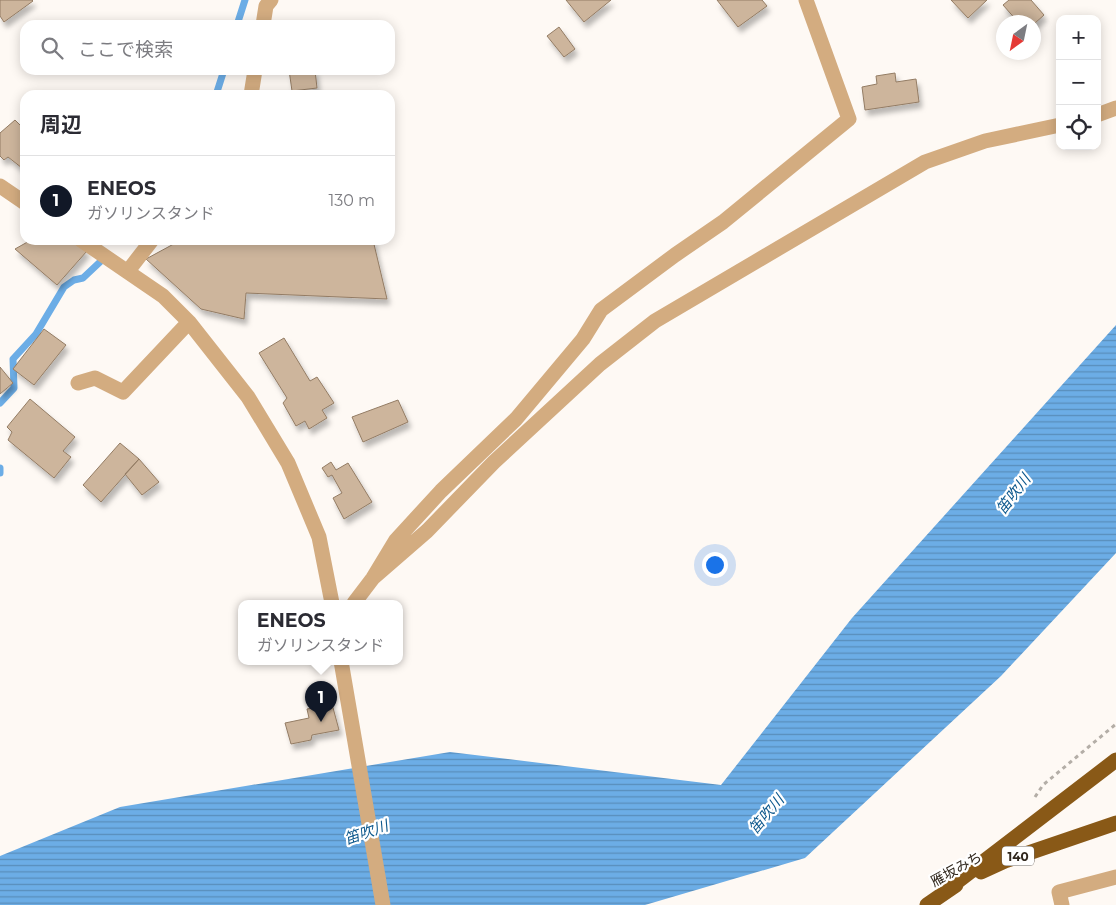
<!DOCTYPE html>
<html lang="ja">
<head>
<meta charset="utf-8">
<style>
  body { margin:0; font-family:Montserrat,"Noto Sans JP",sans-serif; background:#f7f7f7; color:#2b2b33 }
  .controls { position:absolute; right:15px; top:15px; display:grid; overflow:hidden; border-radius:10px; box-shadow:0 2px 12px #0003 }
  .controls button { width:45px; height:45px; display:grid; place-items:center; padding:0; border:0; border-bottom:1px solid #e1e1e2; background:#fff; color:#2b2b33; font:25px sans-serif }
  .compass { position:absolute; left:996px; top:15px; width:45px; height:45px; border-radius:50%; background:#fff; box-shadow:0 2px 12px #0003; rotate:213deg }
  .you { position:absolute; left:714px; top:564px; width:18px; height:18px; margin:-12px; border:4px solid #fff; border-radius:50%; background:#1a73e8; box-shadow:0 0 0 8px #1a73e833 }
  .badge { display:grid; place-items:center; width:32px; height:32px; border-radius:50%; background:#111827; color:#fff; font-size:16px; font-weight:700 }
  .pin { position:absolute; translate:-50% -41px; filter:drop-shadow(0 1px 2px #0008) }
  .pin::after { content:''; position:absolute; top:26px; width:18px; height:15px; background:inherit; clip-path:polygon(0 0,100% 0,50% 100%) }
  .popup { position:absolute; left:238px; top:600px; width:165px; height:65px; box-sizing:border-box; display:grid; place-content:center; border-radius:10px; background:#fff; filter:drop-shadow(0 1px 4px #0005); font-size:16px; white-space:nowrap; color:#7c7c81 }
  .popup b { font-size:19px; color:#2b2b33 }
  .popup::after { content:''; position:absolute; left:50%; top:100%; margin-left:-10px; border:10px solid transparent; border-top-color:#fff }
  .list { margin:0; padding:0; list-style:none }
  h2 { display:flex; justify-content:space-between; align-items:center; height:65px; margin:0; padding:0 20px; font-size:21px }
  h2 small { font-size:16px; font-weight:400; color:#7c7c81 }
  .list li { display:grid; grid-template-columns:32px 1fr auto; gap:15px; align-items:center; box-sizing:border-box; height:90px; padding:0 20px; border-top:1px solid #e1e1e2 }
  .list b { display:block; font-size:19px; white-space:nowrap }
  .list p { margin:0; font-size:16px; white-space:nowrap; color:#7c7c81 }
  .list em { font-size:16px; font-style:normal; color:#7c7c81 }
  .icon { flex:none; width:28px; height:28px; fill:none; stroke:currentColor; stroke-width:2; stroke-linecap:round; stroke-linejoin:round }
  .map { position:relative; flex:none; width:1116px; height:905px; overflow:hidden }
  .search { position:absolute; background:#fff; box-shadow:0 2px 12px #0003; left:20px; top:20px; width:375px; height:55px; display:flex; align-items:center; gap:12px; box-sizing:border-box; padding:0 18px; border-radius:15px; color:#7c7c81; font-size:19px }
  .panel { position:absolute; background:#fff; box-shadow:0 2px 12px #0003; left:20px; top:90px; width:375px; height:155px; border-radius:15px }
  .map>svg:first-child { display:block }
</style>
</head>
<body>
<div class="map">
<svg width="1116" height="905" viewBox="0 0 1116 905">
  <defs>
    <pattern id="water-rules" width="6" height="5" patternUnits="userSpaceOnUse" patternTransform="scale(1.25)"><rect width="6" height="5" fill="#6cade6"/><path d="M0 2.5h6" fill="none" stroke="#598dba"/></pattern>
    <filter id="shadow"><feDropShadow dx="3" dy="5.5" stdDeviation="2.5" flood-color="#0004"/></filter>
  </defs>
  <rect width="100%" height="100%" fill="#fef9f4"/>
  <!-- water -->
  <path fill="url(#water-rules)" d="M 1116,325 L 1116,553 L 1001,676 L 805,858 L 645,905 L 0,905 L 0,856 L 120,807 L 450,752 L 721,785 L 852,618 Z"/>
  <g fill="none" stroke-linecap="round" stroke-linejoin="round">
    <!-- stream -->
    <path stroke="#6cade6" stroke-width="7" d="M 237,25 L 245,0
      M 216,95 L 224,70
      M 0,403 L 14,388 L 13,359 L 36,334 L 64,287 L 74,280 L 83,278 L 100,262
      M 0,468 L 0,473"/>
  </g>
  <!-- building -->
  <path fill="#cdb59c" stroke="#937c64" filter="url(#shadow)" d="M 0,0 L 32,0 L 33,1 L 4,22 L 0,16 Z
    M 566,0 L 611,0 L 584,22 Z
    M 717,0 L 762,0 L 767,6 L 738,27 Z
    M 951,0 L 987,0 L 968,18 Z
    M 1009,0 L 1031,0 L 1044,15 L 1034,24 L 1018,22 L 1003,5 Z
    M 559,27 L 575,49 L 564,57 L 547,36 Z
    M 289,70 L 315,70 L 317,88 L 292,91 Z
    M 895,73 L 896,82 L 916,79 L 919,102 L 865,110 L 862,87 L 877,84 L 876,76 Z
    M 15,120 L 25,130 L 25,166 L 22,168 L 8,157 L 4,160 L 0,156 L 0,133 Z
    M 31,240 L 72,240 L 87,251 L 57,285 L 15,249 Z
    M 181,240 L 373,240 L 387,299 L 246,293 L 244,319 L 201,309 L 146,259 Z
    M 44,329 L 66,345 L 34,385 L 13,369 Z
    M 284,338 L 310,381 L 317,377 L 334,403 L 322,410 L 327,418 L 309,429 L 305,421 L 296,426 L 283,403 L 287,398 L 259,353 Z
    M 0,367 L 13,383 L 0,394 Z
    M 30,399 L 75,437 L 63,451 L 71,457 L 54,478 L 8,440 L 12,432 L 7,427 Z
    M 398,400 L 408,422 L 363,442 L 352,417 Z
    M 120,443 L 139,459 L 101,502 L 83,485 Z
    M 139,459 L 159,482 L 142,495 L 125,474 Z
    M 331,462 L 336,470 L 348,463 L 372,502 L 344,519 L 333,498 L 342,493 L 332,475 L 328,477 L 322,468 Z
    M 332,704 L 339,730 L 312,735 L 311,740 L 291,744 L 285,723 L 309,718 L 307,709 Z"/>
  <g fill="none" stroke-linecap="round" stroke-linejoin="round">
    <!-- path -->
    <path stroke="#b4aea7" stroke-width="3" stroke-dasharray="4 4" stroke-linecap="butt" d="M 1035,797 L 1043,785 L 1116,724"/>
    <!-- minor -->
    <path stroke="#d3ac80" stroke-width="15" d="M 263,25 L 266,6 L 271,0
      M 251,95 L 255,70
      M 1097,115 L 1116,108
      M 0,186 L 25,203
      M 81,240 L 163,296 L 189,322 L 248,397 L 288,463 L 319,537 L 332,603
      M 128,271 L 152,240
      M 78,383 L 95,378 L 123,392 L 189,322
      M 374,577 L 427,531 L 494,462 L 600,364 L 655,321 L 925,162 L 985,141 L 1060,125
      M 354,603 L 373,578 L 396,540 L 441,491 L 516,419 L 583,339 L 601,310 L 675,255 L 723,222 L 849,119 L 806,0
      M 341,661 L 383,905
      M 1062,905 L 1059,892 L 1116,877"/>
    <!-- highway -->
    <path stroke="#895917" stroke-width="15" d="M 981,872 L 1005,861 L 1116,823
      M 949,888 L 1116,760
      M 927,905 L 956,885"/>
  </g>
  <g text-anchor="middle" dominant-baseline="central" stroke-width="4.5" stroke-linejoin="round" paint-order="stroke">
    <!-- shield labels -->
    <rect fill="#fff" stroke="#6f6862" stroke-width="1" x="1002" y="846.5" width="32" height="19" rx="4"/>
    <g font-size="12" font-weight="bold" fill="#31281e">
      <text x="1018" y="856">140</text>
    </g>
    <!-- street labels -->
    <g font-size="14" fill="#31281e" stroke="#fff">
      <text transform="translate(956 869) rotate(-29)">雁坂みち</text>
    </g>
    <!-- water labels -->
    <g font-size="15" font-style="italic" fill="#0e598d" stroke="#fff">
      <text transform="translate(1013 494) rotate(-53)">笛吹川</text>
      <text transform="translate(766 814) rotate(-50)">笛吹川</text>
      <text transform="translate(366 832) rotate(-19)">笛吹川</text>
    </g>
  </g>
</svg>
<div class="controls">
<button>+</button>
<button>−</button>
<button><svg class="icon" aria-label="locate" viewBox="0 0 24 24"><circle cx="12" cy="12" r="6"/><path d="M12 2v4M12 18v4M2 12h4M18 12h4"/></svg></button>
</div>
<svg class="compass" viewBox="-18 -18 36 36"><path d="M0-13l5 13h-10z" fill="#e53935"/><path d="M0 13l5-13h-10z" fill="#7c7c81"/></svg>
<div class="you"></div>
<div class="pin badge" style="left:321px;top:722px">1</div>
<div class="popup"><b>ENEOS</b>ガソリンスタンド</div>
<div class="search"><svg class="icon" aria-label="search" viewBox="0 0 24 24"><circle cx="10" cy="10" r="6"/><path d="M15 15l6 6"/></svg>ここで検索</div>
<section class="panel">
<h2>周辺<small></small></h2>
<ul class="list">
<li><span class="badge">1</span><div><b>ENEOS</b><p>ガソリンスタンド</p></div><em>130 m</em></li>
</ul>
</section>
</div>
</body>
</html>
